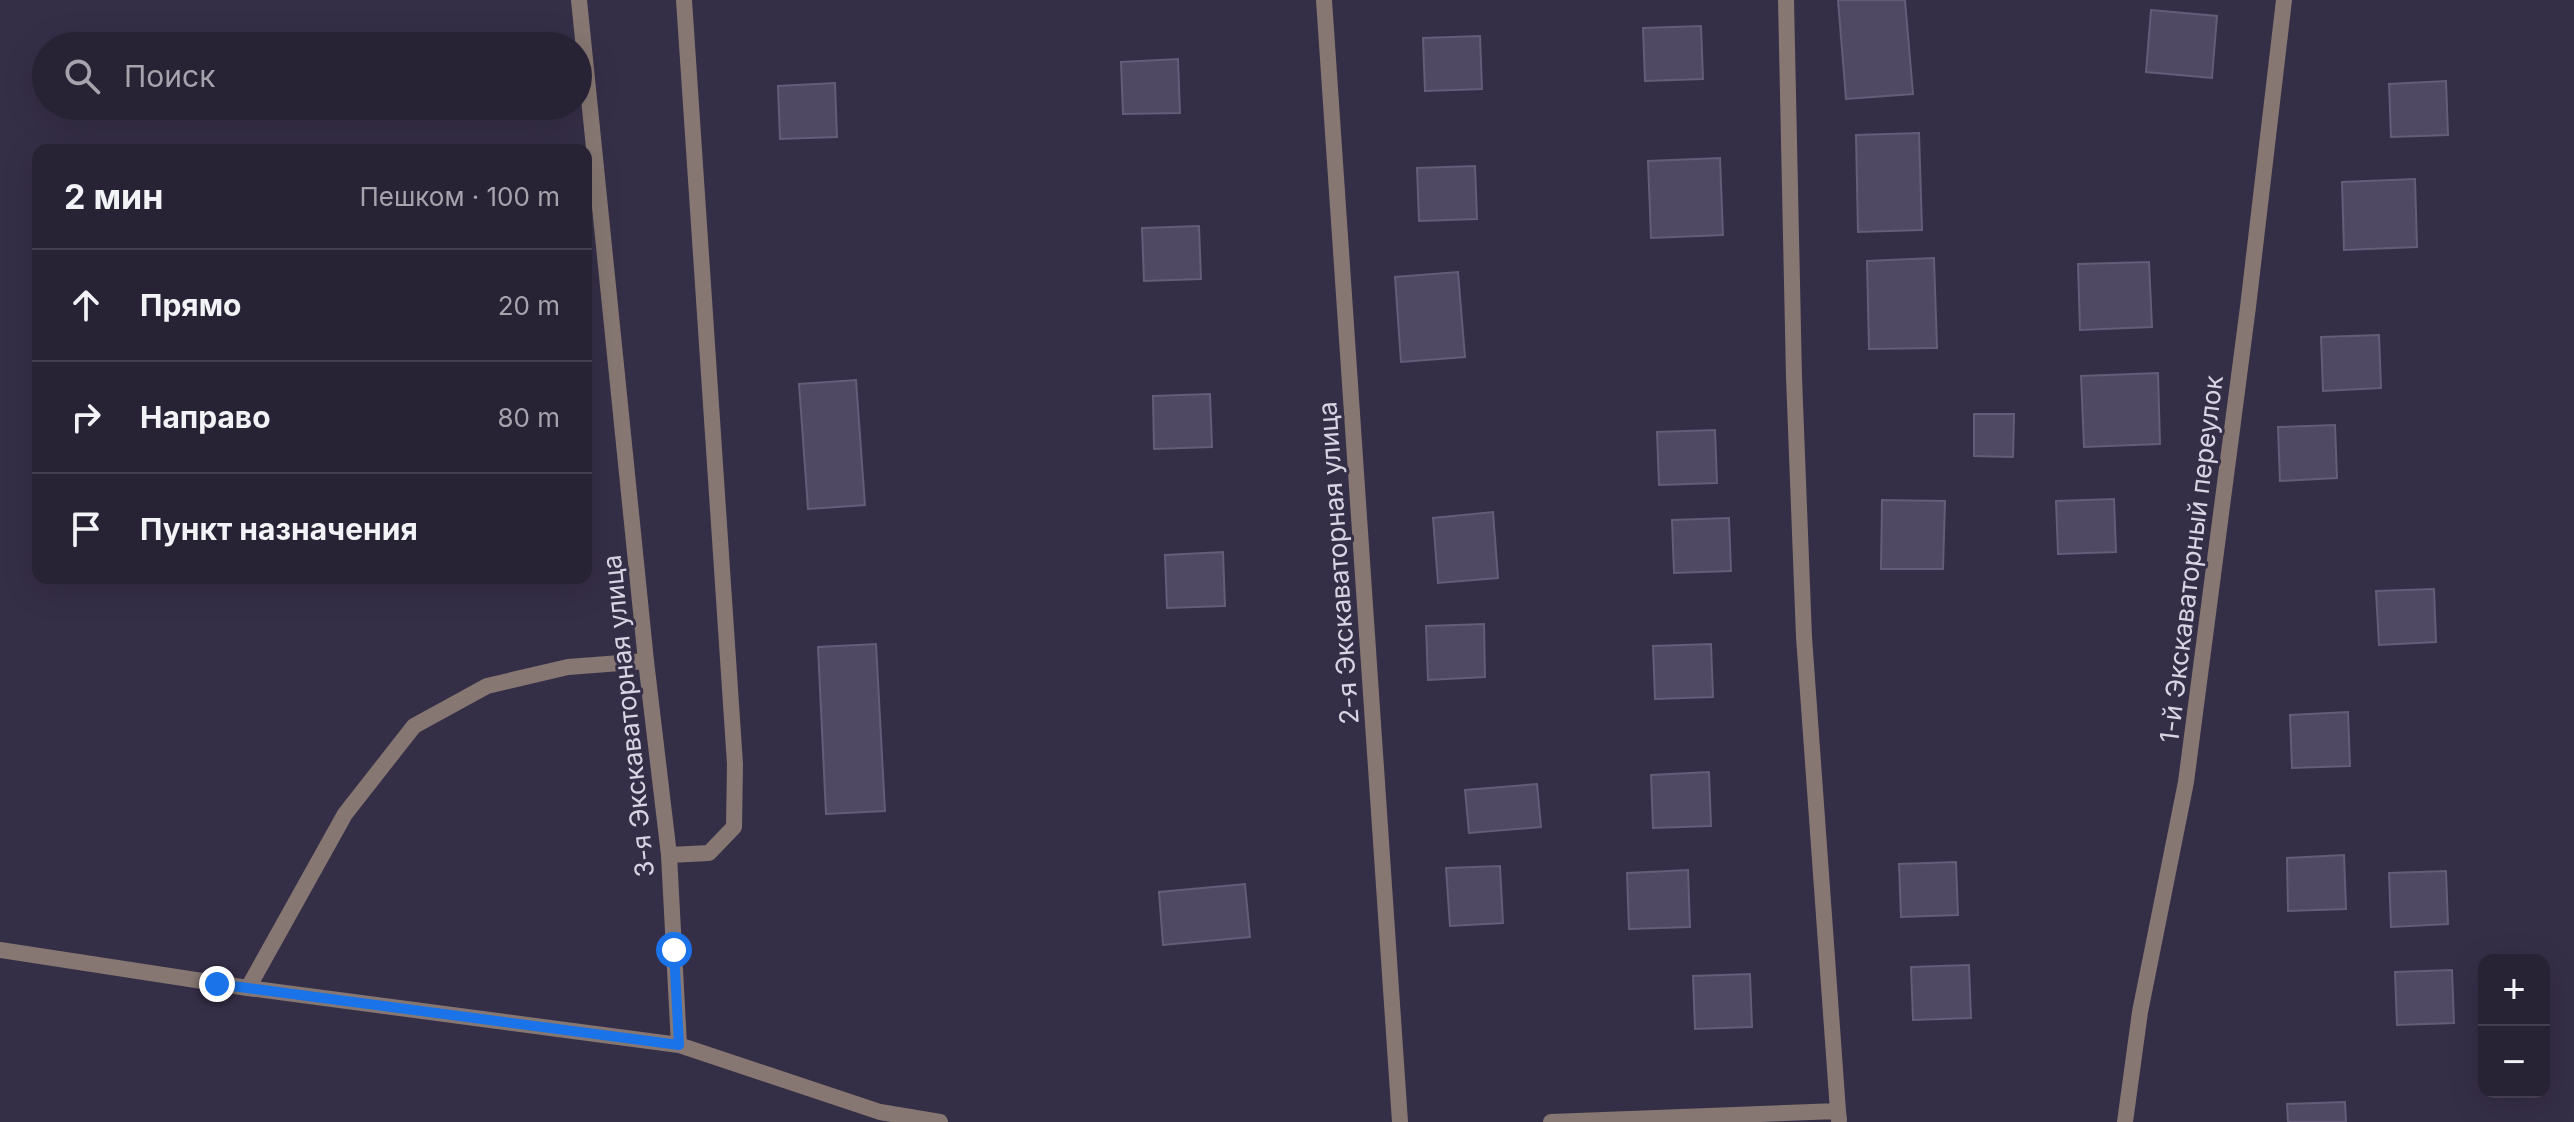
<!DOCTYPE html>
<html lang="ru">
<head>
<meta charset="utf-8">
<style>
  body { margin:0; font-family:Inter,sans-serif; background:#302a3d; color:#f1f3f6 }
  .controls { position:absolute; right:24px; bottom:24px; display:grid; overflow:hidden; border-radius:16px; box-shadow:0 8px 32px #0002 }
  .controls button { width:72px; height:72px; display:grid; place-items:center; padding:0; border:0; border-bottom:2px solid #443f50; background:#282235; color:#f1f3f6; font:40px sans-serif }
  .stop { position:absolute; width:24px; height:24px; margin:-18px; border:6px solid #1a73e8; border-radius:50%; background:#fff }
  .stop.end { background:#1a73e8; border-color:#fff; box-shadow:0 2px 8px #0008 }
  .list { margin:0; padding:0; list-style:none }
  h2 { display:flex; justify-content:space-between; align-items:center; height:104px; margin:0; padding:0 32px; font-size:34px }
  h2 small { font-size:26px; font-weight:400; color:#a5a4ad }
  .list li { display:grid; grid-template-columns:52px 1fr auto; gap:24px; align-items:center; box-sizing:border-box; height:112px; padding:0 32px; border-top:2px solid #443f50 }
  .list b { display:block; font-size:30px; white-space:nowrap }
  .list em { font-size:26px; font-style:normal; color:#a5a4ad }
  .icon { flex:none; width:44px; height:44px; fill:none; stroke:currentColor; stroke-width:2; stroke-linecap:round; stroke-linejoin:round }
  .map { position:relative; flex:none; width:2574px; height:1122px; overflow:hidden }
  .search { position:absolute; background:#282235; box-shadow:0 8px 32px #0002; left:32px; top:32px; width:560px; height:88px; display:flex; align-items:center; gap:20px; box-sizing:border-box; padding:0 28px; border-radius:44px; color:#a5a4ad; font-size:30px }
  .panel { position:absolute; background:#282235; box-shadow:0 8px 32px #0002; left:32px; top:144px; width:560px; height:440px; border-radius:16px }
  .map>svg:first-child { display:block }
</style>
</head>
<body>
<div class="map">
<svg width="2574" height="1122" viewBox="0 0 2574 1122">
  <rect width="100%" height="100%" fill="#352e47"/>
  <!-- building -->
  <path fill="#504964" stroke="#645c78" stroke-width="2" d="M 1838,0 L 1905,0 L 1913,94 L 1846,99 Z
    M 2151,10 L 2217,16 L 2212,78 L 2146,72 Z
    M 1701,26 L 1703,79 L 1645,81 L 1643,28 Z
    M 1480,36 L 1482,89 L 1425,91 L 1423,38 Z
    M 1178,59 L 1180,113 L 1123,114 L 1121,62 Z
    M 2446,81 L 2448,135 L 2391,137 L 2389,84 Z
    M 835,83 L 837,137 L 780,139 L 778,86 Z
    M 1919,133 L 1922,230 L 1858,232 L 1856,135 Z
    M 1720,158 L 1723,235 L 1651,238 L 1648,161 Z
    M 1475,166 L 1477,219 L 1419,221 L 1417,168 Z
    M 2415,179 L 2417,247 L 2344,250 L 2342,182 Z
    M 1199,226 L 1201,279 L 1144,281 L 1142,228 Z
    M 1934,258 L 1937,348 L 1869,349 L 1867,261 Z
    M 2149,262 L 2152,327 L 2080,330 L 2078,264 Z
    M 1458,272 L 1465,357 L 1401,362 L 1395,277 Z
    M 2379,335 L 2381,388 L 2323,391 L 2321,337 Z
    M 2158,373 L 2160,444 L 2084,447 L 2081,376 Z
    M 856,380 L 865,505 L 808,509 L 799,384 Z
    M 1210,394 L 1212,447 L 1154,449 L 1153,396 Z
    M 1974,414 L 2014,414 L 2013,457 L 1974,456 Z
    M 2335,425 L 2337,478 L 2280,481 L 2278,427 Z
    M 1715,430 L 1717,483 L 1659,485 L 1657,432 Z
    M 2114,499 L 2116,552 L 2058,554 L 2056,501 Z
    M 1882,500 L 1945,501 L 1943,569 L 1881,569 Z
    M 1493,512 L 1498,578 L 1438,583 L 1433,518 Z
    M 1729,518 L 1731,571 L 1674,573 L 1672,520 Z
    M 1223,552 L 1225,606 L 1167,608 L 1165,555 Z
    M 2434,589 L 2436,642 L 2379,645 L 2376,591 Z
    M 1484,624 L 1485,677 L 1428,680 L 1426,626 Z
    M 876,644 L 885,811 L 826,814 L 818,647 Z
    M 1711,644 L 1713,697 L 1655,699 L 1653,646 Z
    M 2348,712 L 2350,766 L 2292,768 L 2290,715 Z
    M 1709,772 L 1711,826 L 1653,828 L 1651,775 Z
    M 1537,784 L 1541,827 L 1469,833 L 1465,790 Z
    M 2344,855 L 2346,909 L 2288,911 L 2287,858 Z
    M 1956,862 L 1958,915 L 1901,917 L 1899,864 Z
    M 1500,866 L 1503,923 L 1450,926 L 1446,868 Z
    M 1688,870 L 1690,927 L 1629,929 L 1627,873 Z
    M 2446,871 L 2448,924 L 2391,927 L 2389,873 Z
    M 1245,884 L 1250,937 L 1163,945 L 1159,892 Z
    M 1969,965 L 1971,1018 L 1913,1020 L 1911,967 Z
    M 2452,970 L 2454,1023 L 2397,1025 L 2395,972 Z
    M 1750,974 L 1752,1027 L 1695,1029 L 1693,976 Z
    M 2345,1102 L 2346,1122 L 2288,1122 L 2287,1104 Z"/>
  <g fill="none" stroke-linecap="round" stroke-linejoin="round">
    <!-- service -->
    <path stroke="#867772" stroke-width="16" d="M 669,855 L 709,853 L 734,827 L 735,764 L 684,0
      M 248,988 L 345,814 L 414,726 L 487,686 L 568,667 L 646,661"/>
    <!-- minor -->
    <path stroke="#867772" stroke-width="16" d="M 579,0 L 646,661 L 669,855 L 679,1045
      M 1324,0 L 1400,1122
      M 1786,0 L 1794,377 L 1804,637 L 1838,1111
      M 0,950 L 248,988 L 679,1045 L 880,1112 L 940,1122
      M 1551,1122 L 1838,1111 L 1839,1120
      M 2125,1122 L 2140,1012 L 2186,782 L 2248,307 L 2284,0"/>
  </g>
  <g fill="none" stroke-linecap="round" stroke-linejoin="round">
    <!-- route -->
    <path stroke="#1a73e8" stroke-width="10" d="M 217,984 L 679,1045 L 674,950"/>
  </g>
  <g text-anchor="middle" dominant-baseline="central" stroke-width="6" stroke-linejoin="round" paint-order="stroke">
    <!-- street labels -->
    <g font-size="26" fill="#d8d4e4" stroke="#352e47">
      <text transform="translate(2191 559) rotate(-83)">1-й Экскаваторный переулок</text>
      <text transform="translate(1338 563) rotate(-94)">2-я Экскаваторная улица</text>
      <text transform="translate(628 716) rotate(-96)">3-я Экскаваторная улица</text>
    </g>
  </g>
</svg>
<div class="controls">
<button>+</button>
<button>−</button>
</div>
<div class="stop" style="left:674px;top:950px"></div>
<div class="stop end" style="left:217px;top:984px"></div>
<div class="search"><svg class="icon" aria-label="search" viewBox="0 0 24 24"><circle cx="10" cy="10" r="6"/><path d="M15 15l6 6"/></svg>Поиск</div>
<section class="panel">
<h2>2 мин<small>Пешком · 100 m</small></h2>
<ul class="list">
<li><svg class="icon" aria-label="ahead" viewBox="0 0 24 24"><path d="M12 20V5M6 11l6-6 6 6"/></svg><div><b>Прямо</b></div><em>20 m</em></li>
<li><svg class="icon" aria-label="right" viewBox="0 0 24 24"><path d="M7 20v-9h11M14 6l5 5-5 5"/></svg><div><b>Направо</b></div><em>80 m</em></li>
<li><svg class="icon" aria-label="arrive" viewBox="0 0 24 24"><path d="M6 21V4h12l-3 4 3 4H6"/></svg><div><b>Пункт назначения</b></div></li>
</ul>
</section>
</div>
</body>
</html>
